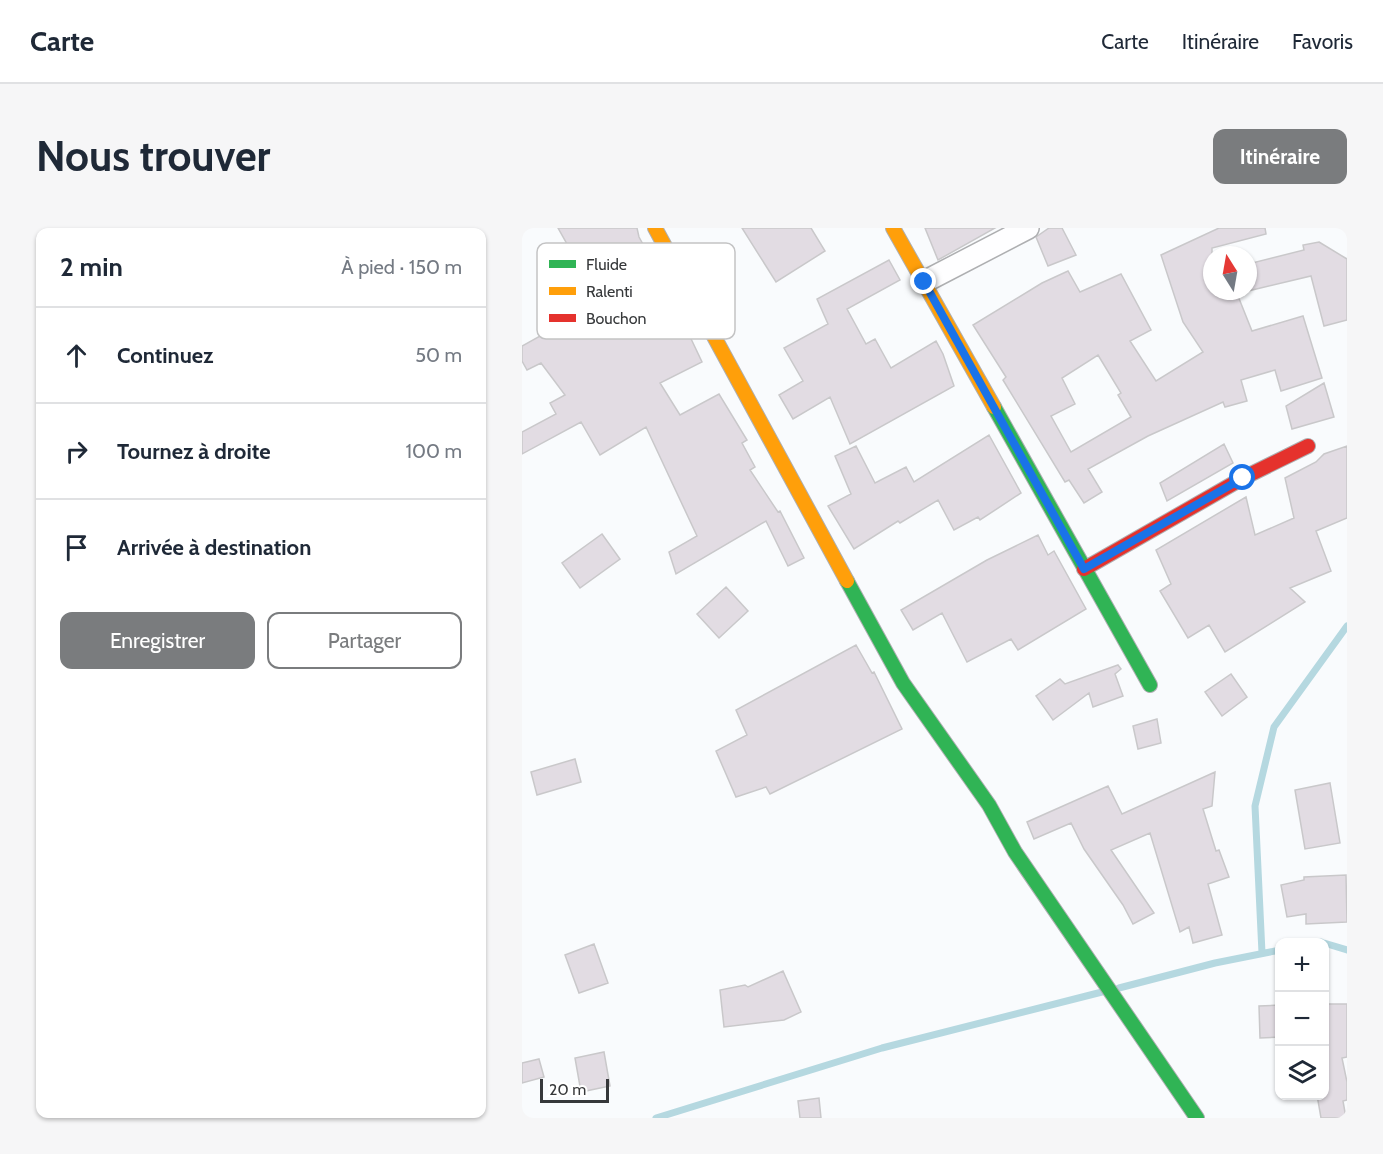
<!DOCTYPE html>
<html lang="fr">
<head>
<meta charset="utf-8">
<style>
  body { margin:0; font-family:Cabin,sans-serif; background:#f6f6f7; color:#1f2937 }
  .controls { position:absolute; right:18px; bottom:18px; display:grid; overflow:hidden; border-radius:12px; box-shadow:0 2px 4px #0004 }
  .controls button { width:54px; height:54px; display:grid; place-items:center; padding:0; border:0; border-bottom:2px solid #e0e1e3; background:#fff; color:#1f2937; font:30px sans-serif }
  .compass { position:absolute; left:681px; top:18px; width:54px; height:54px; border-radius:50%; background:#fff; box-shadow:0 2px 4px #0004; rotate:349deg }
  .scale { position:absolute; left:18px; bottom:15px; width:69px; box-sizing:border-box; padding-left:6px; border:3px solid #36383a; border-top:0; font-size:16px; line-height:21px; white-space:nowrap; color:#36383a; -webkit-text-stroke:4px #fff; paint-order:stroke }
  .stop { position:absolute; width:18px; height:18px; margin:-14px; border:4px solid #1a73e8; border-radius:50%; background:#fff }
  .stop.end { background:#1a73e8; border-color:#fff; box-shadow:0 2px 6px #0008 }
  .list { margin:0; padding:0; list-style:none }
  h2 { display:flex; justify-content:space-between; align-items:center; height:78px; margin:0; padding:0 24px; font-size:26px }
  h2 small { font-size:20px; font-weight:400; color:#747a83 }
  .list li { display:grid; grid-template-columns:39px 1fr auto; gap:18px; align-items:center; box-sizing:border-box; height:96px; padding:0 24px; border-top:2px solid #e0e1e3 }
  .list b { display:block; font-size:22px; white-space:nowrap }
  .list em { font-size:20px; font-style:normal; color:#747a83 }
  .actions { display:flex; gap:12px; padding:18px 24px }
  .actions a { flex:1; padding:14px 0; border:2px solid #7a7c7e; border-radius:12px; text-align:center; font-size:21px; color:#7a7c7e }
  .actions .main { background:#7a7c7e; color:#fff }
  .icon { flex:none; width:33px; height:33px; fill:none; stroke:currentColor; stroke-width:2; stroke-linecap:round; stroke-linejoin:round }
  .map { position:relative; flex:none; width:825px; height:890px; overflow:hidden; border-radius:12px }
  header { display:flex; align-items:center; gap:36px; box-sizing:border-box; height:84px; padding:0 30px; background:#fff; border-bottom:2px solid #e0e1e3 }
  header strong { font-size:28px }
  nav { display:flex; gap:33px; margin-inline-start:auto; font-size:21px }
  .intro { display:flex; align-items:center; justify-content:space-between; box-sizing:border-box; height:144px; padding:0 36px }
  h1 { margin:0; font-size:42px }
  .button { padding:15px 27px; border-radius:12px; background:#7a7c7e; color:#fff; font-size:21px; font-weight:700 }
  main { display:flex; gap:36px; padding:0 36px }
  aside { flex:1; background:#fff; border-radius:12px; box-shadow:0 2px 4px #0004 }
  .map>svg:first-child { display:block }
</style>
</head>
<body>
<header>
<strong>Carte</strong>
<nav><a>Carte</a><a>Itinéraire</a><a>Favoris</a></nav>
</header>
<div class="intro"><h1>Nous trouver</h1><a class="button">Itinéraire</a></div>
<main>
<aside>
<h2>2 min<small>À pied · 150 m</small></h2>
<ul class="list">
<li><svg class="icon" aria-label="ahead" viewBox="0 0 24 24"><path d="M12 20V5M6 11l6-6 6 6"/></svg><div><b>Continuez</b></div><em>50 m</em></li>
<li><svg class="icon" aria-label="right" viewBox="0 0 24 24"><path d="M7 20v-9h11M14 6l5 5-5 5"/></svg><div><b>Tournez à droite</b></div><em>100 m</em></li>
<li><svg class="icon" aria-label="arrive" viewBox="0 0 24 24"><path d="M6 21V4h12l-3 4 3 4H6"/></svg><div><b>Arrivée à destination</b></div></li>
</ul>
<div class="actions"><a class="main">Enregistrer</a><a>Partager</a></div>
</aside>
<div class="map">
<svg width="825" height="890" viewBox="0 0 825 890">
  <rect width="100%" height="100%" fill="#f9fbfd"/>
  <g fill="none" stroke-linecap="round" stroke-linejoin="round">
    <!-- stream -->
    <path stroke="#b5d8e0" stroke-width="7" d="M 790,714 L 799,714
      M 802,715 L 825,722
      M 740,725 L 733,578 L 752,499 L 825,398
      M 597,760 L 693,735 L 758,722
      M 134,890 L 360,820 L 580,764"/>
  </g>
  <!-- building -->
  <path fill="#e2dce3" stroke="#c9c8ca" stroke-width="1.5" fill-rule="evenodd" d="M 36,0 L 115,0 L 117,9 L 164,94 L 162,96 L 180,134 L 138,155 L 158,187 L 197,166 L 225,212 L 220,215 L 233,239 L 228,242 L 256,284 L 258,283 L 282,330 L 266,338 L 244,293 L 154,346 L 147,324 L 175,308 L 124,199 L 78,227 L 59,194 L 0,226 L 0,204 L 34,186 L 28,175 L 43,167 L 19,135 L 5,142 L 0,133 L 0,118 L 38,97 L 24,65 L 63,48 Z
    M 220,0 L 289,0 L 303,23 L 254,54 Z
    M 403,0 L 473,0 L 416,32 Z
    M 527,0 L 540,0 L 554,27 L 526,38 L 514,9 Z
    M 697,0 L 743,0 L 744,6 L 690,20 L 690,63 L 714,63 L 730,103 L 781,88 L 800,150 L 759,163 L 753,142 L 719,152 L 725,173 L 703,179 L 701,174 L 626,208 L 566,241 L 580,264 L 562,275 L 547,252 L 543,254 L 481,152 L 484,149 L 451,97 L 520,55 L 546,43 L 558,64 L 599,46 L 629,102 L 608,113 L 634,153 L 681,124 L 661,94 L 639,27 ZM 576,127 L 599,165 L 596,167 L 609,189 L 549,224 L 529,188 L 553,176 L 540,150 Z
    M 797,14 L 825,31 L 825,92 L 802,98 L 789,48 L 726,63 L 726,36 L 782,22 L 781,17 Z
    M 367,32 L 378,52 L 325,81 L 344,116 L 353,111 L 369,140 L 414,113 L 421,126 L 432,158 L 328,216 L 308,169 L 271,191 L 257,167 L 281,153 L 262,120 L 306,96 L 295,71 Z
    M 802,155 L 812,189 L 770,201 L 764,178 Z
    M 467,207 L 499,265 L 458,292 L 456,289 L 432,302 L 416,272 L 378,295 L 376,293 L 332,321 L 306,278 L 329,266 L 313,228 L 334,218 L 353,255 L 384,239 L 392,254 Z
    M 702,216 L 711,235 L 645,273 L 638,255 Z
    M 825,218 L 825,290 L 794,303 L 809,343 L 768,360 L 783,374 L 703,424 L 687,397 L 666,410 L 638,363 L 649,356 L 634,322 L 724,269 L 733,307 L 772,290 L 763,250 L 794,234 L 802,226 Z
    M 80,306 L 98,331 L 58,360 L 40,335 Z
    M 516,307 L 526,327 L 532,323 L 564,381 L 496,422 L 489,411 L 445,434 L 420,385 L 391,402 L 379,382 L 465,332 Z
    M 204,359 L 226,383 L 197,410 L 175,386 Z
    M 334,417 L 350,445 L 352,444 L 380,501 L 248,566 L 244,559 L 214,569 L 194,523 L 225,507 L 214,482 Z
    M 596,437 L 599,441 L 593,446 L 601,468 L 571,479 L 567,465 L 531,492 L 514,468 L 538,451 L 543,456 Z
    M 709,446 L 725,469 L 700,488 L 683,464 Z
    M 635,491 L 639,515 L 616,521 L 611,498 Z
    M 53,531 L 59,554 L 15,567 L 9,544 Z
    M 693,544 L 690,578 L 681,581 L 694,623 L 697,622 L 707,649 L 686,656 L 700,707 L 671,715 L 667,699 L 658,704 L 628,605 L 589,622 L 632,685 L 611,696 L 601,677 L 562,621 L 549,595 L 512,611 L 505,594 L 586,558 L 600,586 Z
    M 808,555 L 818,615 L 783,621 L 773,562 Z
    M 824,647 L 825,694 L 784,696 L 784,686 L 765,689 L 759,657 L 782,652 L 782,649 Z
    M 72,716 L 86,755 L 57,765 L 43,727 Z
    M 261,743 L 279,784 L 262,792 L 202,799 L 198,762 L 223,757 L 226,759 Z
    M 802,776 L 825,776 L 825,829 L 820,830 L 825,854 L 825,872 L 821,873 L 824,890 L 799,890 L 795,867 L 802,867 Z
    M 758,777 L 758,809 L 738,810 L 737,778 Z
    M 82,824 L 88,858 L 59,864 L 53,830 Z
    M 17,831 L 22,849 L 0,855 L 0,835 Z
    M 297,870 L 299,890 L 278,890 L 276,873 Z"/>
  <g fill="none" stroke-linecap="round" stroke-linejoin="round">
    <!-- street casing -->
    <g stroke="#aeafb1" stroke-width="24">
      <path id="street" d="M 402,54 L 506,0"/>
    </g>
    <!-- fast casing -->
    <g stroke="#aeafb1" stroke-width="16">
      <path id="fast" d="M 472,179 L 628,457
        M 325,353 L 381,455 L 467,577 L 493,624 L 675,890"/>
    </g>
    <!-- slow casing -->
    <g stroke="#aeafb1" stroke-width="16">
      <path id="slow" d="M 133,0 L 325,353
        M 371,0 L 472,179"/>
    </g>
    <!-- jam casing -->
    <g stroke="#aeafb1" stroke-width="16">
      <path id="jam" d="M 562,341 L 721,250 L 786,218"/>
    </g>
    <!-- street -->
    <use href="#street" stroke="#fefeff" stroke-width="21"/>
    <!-- fast -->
    <use href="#fast" stroke="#30b455" stroke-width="14"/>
    <!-- slow -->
    <use href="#slow" stroke="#ff9f0a" stroke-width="14"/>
    <!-- jam -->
    <use href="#jam" stroke="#e5322d" stroke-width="14"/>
  </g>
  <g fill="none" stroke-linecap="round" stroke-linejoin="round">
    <!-- route -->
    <path stroke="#1a73e8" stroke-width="8" d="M 402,54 L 562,341 L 721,250"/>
  </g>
  <!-- legend -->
  <rect x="15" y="15" width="198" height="96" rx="9" fill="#fff" stroke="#c3c3c4" stroke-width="1.5"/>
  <rect x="27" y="32" width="27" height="8" fill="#30b455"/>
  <rect x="27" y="59" width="27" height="8" fill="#ff9f0a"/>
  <rect x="27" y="86" width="27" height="8" fill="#e5322d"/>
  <g font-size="16" fill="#36383a">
    <text x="64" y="42">Fluide</text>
    <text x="64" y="69">Ralenti</text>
    <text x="64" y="96">Bouchon</text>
  </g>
</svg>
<div class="controls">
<button>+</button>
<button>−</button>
<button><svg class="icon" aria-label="layers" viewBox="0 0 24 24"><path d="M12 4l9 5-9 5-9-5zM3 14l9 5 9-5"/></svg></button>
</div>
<svg class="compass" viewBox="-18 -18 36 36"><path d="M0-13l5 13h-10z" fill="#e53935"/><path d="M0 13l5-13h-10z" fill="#747a83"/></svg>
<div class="scale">20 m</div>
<div class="stop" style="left:721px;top:250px"></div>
<div class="stop end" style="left:402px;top:54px"></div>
</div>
</main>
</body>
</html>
